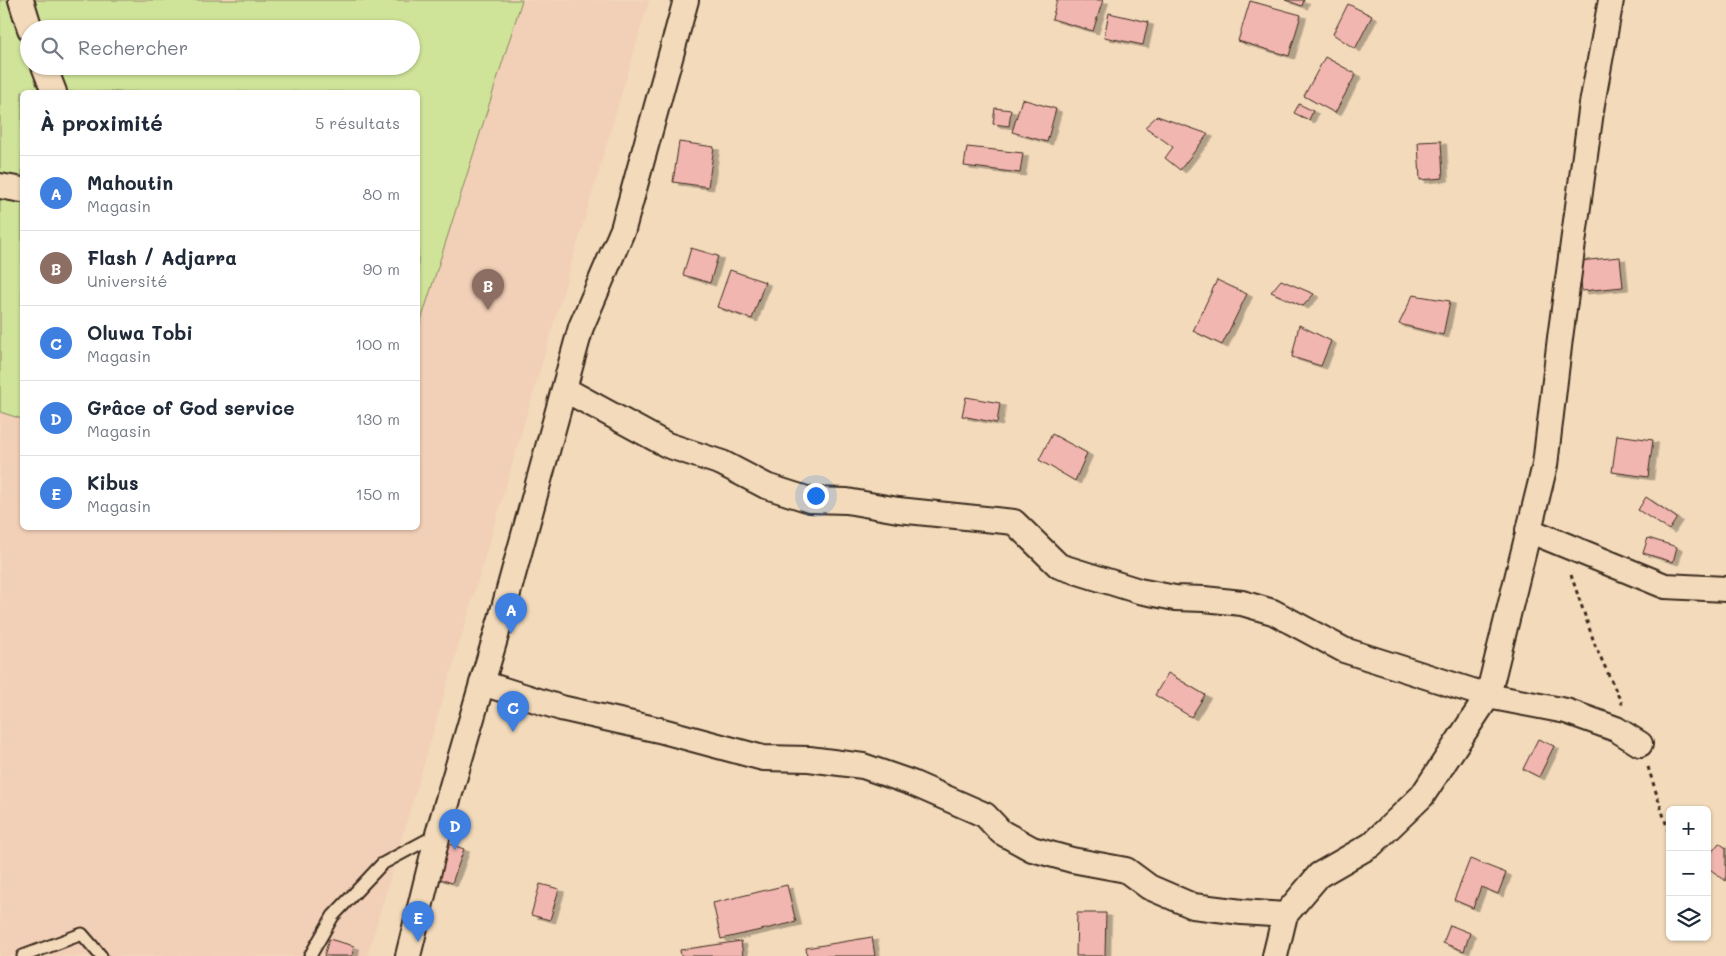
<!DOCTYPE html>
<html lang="fr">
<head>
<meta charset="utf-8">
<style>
  body { margin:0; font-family:Mali,sans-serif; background:#f6f6f7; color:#1f2937 }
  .controls { position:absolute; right:15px; bottom:15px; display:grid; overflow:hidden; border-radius:8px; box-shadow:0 1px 4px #0004 }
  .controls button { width:45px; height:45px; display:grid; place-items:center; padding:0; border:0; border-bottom:1px solid #e0e1e3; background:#fff; color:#1f2937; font:25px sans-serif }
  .you { position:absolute; left:815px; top:495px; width:18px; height:18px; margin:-12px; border:4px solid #fff; border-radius:50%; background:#1a73e8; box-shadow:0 0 0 8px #1a73e833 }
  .badge { display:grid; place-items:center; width:32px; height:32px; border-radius:50%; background:#d1495b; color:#fff; font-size:16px; font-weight:700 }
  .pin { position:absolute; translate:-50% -41px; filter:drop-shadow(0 1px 2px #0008) }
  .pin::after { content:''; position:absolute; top:26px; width:18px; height:15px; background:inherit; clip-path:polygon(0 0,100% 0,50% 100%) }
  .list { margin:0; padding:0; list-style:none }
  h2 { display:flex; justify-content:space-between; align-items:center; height:65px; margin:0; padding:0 20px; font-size:21px }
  h2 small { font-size:16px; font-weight:400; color:#747a83 }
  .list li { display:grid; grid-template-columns:32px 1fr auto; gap:15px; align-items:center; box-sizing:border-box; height:75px; padding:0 20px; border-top:1px solid #e0e1e3 }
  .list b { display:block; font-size:19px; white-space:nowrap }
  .list p { margin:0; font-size:16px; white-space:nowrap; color:#747a83 }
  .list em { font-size:16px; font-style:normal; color:#747a83 }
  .icon { flex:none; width:28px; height:28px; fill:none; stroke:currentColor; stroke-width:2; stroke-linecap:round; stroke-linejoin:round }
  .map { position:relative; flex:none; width:1726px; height:956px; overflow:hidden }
  .search { position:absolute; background:#fff; box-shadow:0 1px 4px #0004; left:20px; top:20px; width:400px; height:55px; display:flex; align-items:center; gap:12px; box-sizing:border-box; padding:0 18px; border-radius:28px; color:#747a83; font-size:19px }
  .panel { position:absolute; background:#fff; box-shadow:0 1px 4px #0004; left:20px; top:90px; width:400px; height:440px; border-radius:8px }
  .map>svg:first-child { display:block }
</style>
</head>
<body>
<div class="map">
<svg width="1726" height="956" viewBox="0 0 1726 956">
  <defs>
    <filter id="shadow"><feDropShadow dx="5.5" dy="3" stdDeviation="0" flood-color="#0004"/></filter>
  </defs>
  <rect width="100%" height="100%" fill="#f2daba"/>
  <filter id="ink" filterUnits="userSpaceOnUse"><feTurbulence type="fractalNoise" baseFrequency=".02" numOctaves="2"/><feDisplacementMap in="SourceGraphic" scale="10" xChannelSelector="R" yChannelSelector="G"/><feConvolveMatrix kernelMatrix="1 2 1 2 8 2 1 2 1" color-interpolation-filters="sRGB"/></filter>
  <g filter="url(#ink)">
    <!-- built -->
    <path fill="#f2cfb7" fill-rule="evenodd" d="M 0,0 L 649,0 L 367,956 L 0,956 ZM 29,29 L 411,29 L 411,66 L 29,66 ZM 22,92 L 418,92 L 418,528 L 22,528 Z"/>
    <!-- green -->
    <path fill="#cfe499" stroke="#85875c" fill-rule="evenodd" d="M 0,0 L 522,0 L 418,330 L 418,92 L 22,92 L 22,419 L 0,412 ZM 29,29 L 411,29 L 411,66 L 29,66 Z"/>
    <!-- building -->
    <path fill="#f1b6af" stroke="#3b2a1e" filter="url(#shadow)" d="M 1057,0 L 1103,0 L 1093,31 L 1052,19 Z
      M 1285,0 L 1304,0 L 1302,6 Z
      M 1250,1 L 1301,15 L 1289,56 L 1238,41 Z
      M 1348,4 L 1372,16 L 1355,49 L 1333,34 Z
      M 1109,13 L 1148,22 L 1143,45 L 1104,37 Z
      M 1325,57 L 1356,74 L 1335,113 L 1304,96 Z
      M 1022,99 L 1056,109 L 1047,142 L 1012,132 Z
      M 1299,104 L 1313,111 L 1309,120 L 1294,113 Z
      M 995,108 L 1011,110 L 1009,126 L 993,124 Z
      M 1157,116 L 1208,134 L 1180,170 L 1165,158 L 1173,147 L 1145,127 Z
      M 1441,141 L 1443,178 L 1420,180 L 1418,142 Z
      M 679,142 L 714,147 L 708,187 L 673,182 Z
      M 967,147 L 1023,153 L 1020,173 L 964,166 Z
      M 691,248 L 718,256 L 710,283 L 683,275 Z
      M 1620,257 L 1623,287 L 1582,291 L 1579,261 Z
      M 730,270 L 765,282 L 752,319 L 717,307 Z
      M 1217,280 L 1247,294 L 1222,345 L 1193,331 Z
      M 1281,280 L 1314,294 L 1303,306 L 1271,292 Z
      M 1413,295 L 1450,301 L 1443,335 L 1399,324 Z
      M 1299,325 L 1331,341 L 1321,366 L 1292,357 Z
      M 966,397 L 1000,403 L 997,423 L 962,416 Z
      M 1052,434 L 1087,453 L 1075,481 L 1039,460 Z
      M 1617,435 L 1653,440 L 1648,477 L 1612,472 Z
      M 1646,497 L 1677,518 L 1669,530 L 1638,510 Z
      M 1648,538 L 1677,547 L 1673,562 L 1643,553 Z
      M 1168,673 L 1205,695 L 1191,717 L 1155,695 Z
      M 1538,739 L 1554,746 L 1539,777 L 1523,769 Z
      M 447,843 L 464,849 L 452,883 L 435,877 Z
      M 1719,843 L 1726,848 L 1726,881 L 1707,867 L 1707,858 Z
      M 1470,859 L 1506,873 L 1498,894 L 1481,887 L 1473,908 L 1454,900 Z
      M 540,884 L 559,889 L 550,920 L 531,915 Z
      M 787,885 L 796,922 L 721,939 L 713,903 Z
      M 1077,913 L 1106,913 L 1105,956 L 1076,956 Z
      M 1450,925 L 1470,933 L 1464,951 L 1443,943 Z
      M 872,937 L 875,956 L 807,956 L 806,948 Z
      M 329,939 L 354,946 L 352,956 L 324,956 Z
      M 741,941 L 743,956 L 681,956 L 680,950 Z"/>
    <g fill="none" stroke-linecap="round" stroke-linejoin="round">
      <!-- service casing -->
      <g stroke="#3b2a1e" stroke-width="15">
        <path id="service" d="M 23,956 L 82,934 L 101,956
          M 310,956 L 333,916 L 382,864 L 436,835"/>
      </g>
      <!-- minor casing -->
      <g stroke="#3b2a1e" stroke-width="28">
        <path id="minor" d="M 21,0 L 30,29
          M 44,66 L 54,92
          M 0,186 L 22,190
          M 564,389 L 667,445 L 722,463 L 766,486 L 810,500 L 847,501 L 898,510 L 1014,522 L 1059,566 L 1139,591 L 1175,598 L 1204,599 L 1242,603 L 1273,612 L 1344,650 L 1488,696 L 1566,711 L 1616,729 L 1640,744
          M 1528,530 L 1665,586 L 1726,589
          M 482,683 L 561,708 L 659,730 L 763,758 L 809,759 L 863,766 L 912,783 L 985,815 L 1001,832 L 1032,849 L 1072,860 L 1126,870 L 1149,887 L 1193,906 L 1242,912 L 1285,915
          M 408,956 L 438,834 L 502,615 L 581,327 L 623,229 L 686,0
          M 1275,956 L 1285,915 L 1319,875 L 1371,845 L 1422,796 L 1488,696 L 1545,465 L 1560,338 L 1592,104 L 1611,0"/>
      </g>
      <!-- path -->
      <path stroke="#3b2a1e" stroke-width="3" stroke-dasharray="4 4" stroke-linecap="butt" d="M 1571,575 L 1595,645 L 1622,704
        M 1648,767 L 1670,836"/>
      <!-- service -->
      <use href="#service" stroke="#f2daba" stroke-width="11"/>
      <!-- minor -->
      <use href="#minor" stroke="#f2daba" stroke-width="24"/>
    </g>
  </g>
</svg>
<div class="controls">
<button>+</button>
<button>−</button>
<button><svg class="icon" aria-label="layers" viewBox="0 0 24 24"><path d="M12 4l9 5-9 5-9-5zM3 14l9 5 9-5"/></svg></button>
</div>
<div class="you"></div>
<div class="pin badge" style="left:511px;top:634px;background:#3f7fe0">A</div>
<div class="pin badge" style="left:488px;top:310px;background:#8d6e63">B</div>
<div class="pin badge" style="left:513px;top:732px;background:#3f7fe0">C</div>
<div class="pin badge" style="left:455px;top:850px;background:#3f7fe0">D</div>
<div class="pin badge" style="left:418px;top:942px;background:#3f7fe0">E</div>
<div class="search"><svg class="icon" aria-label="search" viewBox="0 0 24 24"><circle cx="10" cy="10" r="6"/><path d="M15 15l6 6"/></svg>Rechercher</div>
<section class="panel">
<h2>À proximité<small>5 résultats</small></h2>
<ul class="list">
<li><span class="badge" style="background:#3f7fe0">A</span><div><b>Mahoutin</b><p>Magasin</p></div><em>80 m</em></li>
<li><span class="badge" style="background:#8d6e63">B</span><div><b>Flash / Adjarra</b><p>Université</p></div><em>90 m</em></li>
<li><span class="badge" style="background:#3f7fe0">C</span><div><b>Oluwa Tobi</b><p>Magasin</p></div><em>100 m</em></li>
<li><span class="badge" style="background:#3f7fe0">D</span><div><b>Grâce of God service</b><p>Magasin</p></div><em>130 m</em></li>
<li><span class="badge" style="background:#3f7fe0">E</span><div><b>Kibus</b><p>Magasin</p></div><em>150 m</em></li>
</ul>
</section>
</div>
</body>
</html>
